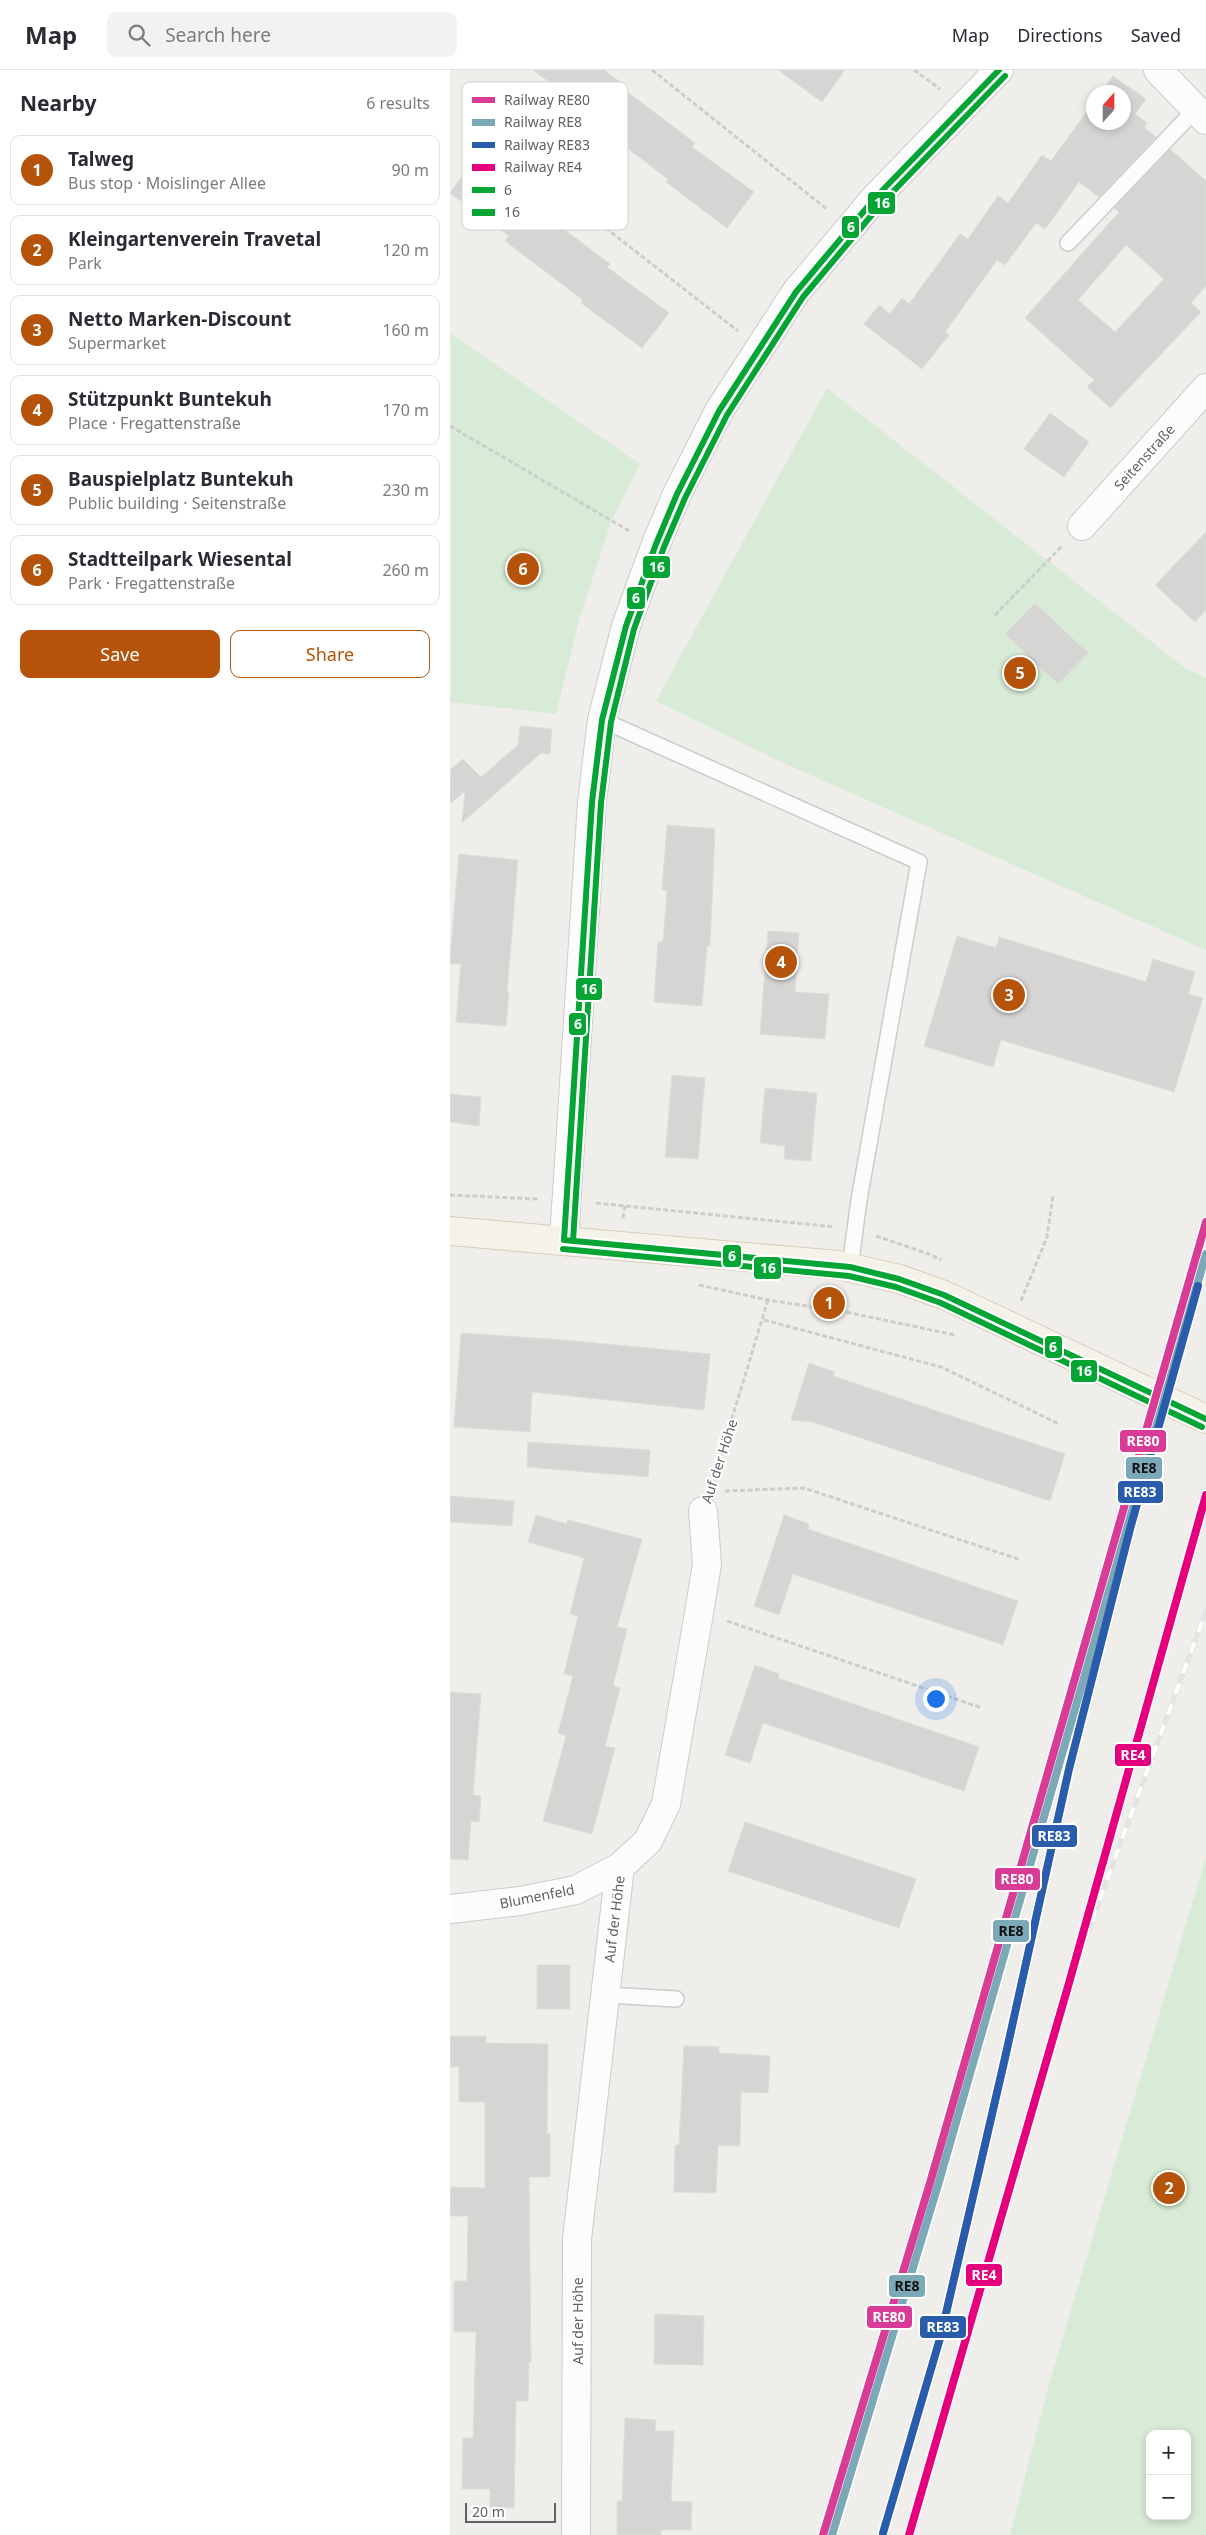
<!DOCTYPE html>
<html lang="en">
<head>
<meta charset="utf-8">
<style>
  body { margin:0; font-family:"Noto Sans",sans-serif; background:#f2f2f3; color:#2b2b33 }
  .controls { position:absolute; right:15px; bottom:15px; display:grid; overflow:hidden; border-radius:10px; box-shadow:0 2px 8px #0003 }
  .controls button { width:45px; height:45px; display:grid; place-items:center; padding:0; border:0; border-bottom:1px solid #e1e1e2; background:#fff; color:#2b2b33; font:25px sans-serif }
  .compass { position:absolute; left:636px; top:15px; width:45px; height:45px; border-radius:50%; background:#fff; box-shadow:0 2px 8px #0003; rotate:21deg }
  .scale { position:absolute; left:15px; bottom:12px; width:91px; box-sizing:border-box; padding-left:5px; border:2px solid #5f6368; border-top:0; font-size:14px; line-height:18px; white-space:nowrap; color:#5f6368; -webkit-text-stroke:4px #fff; paint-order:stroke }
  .you { position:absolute; left:485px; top:1628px; width:18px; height:18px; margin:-12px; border:4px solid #fff; border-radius:50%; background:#1a73e8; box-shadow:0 0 0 8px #1a73e833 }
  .badge { display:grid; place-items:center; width:32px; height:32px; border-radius:50%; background:#b45309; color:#fff; font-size:16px; font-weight:700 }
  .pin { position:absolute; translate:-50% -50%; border:2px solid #fff; box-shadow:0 1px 5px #0006 }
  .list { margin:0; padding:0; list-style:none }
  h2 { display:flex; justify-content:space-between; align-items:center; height:65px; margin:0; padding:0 20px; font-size:21px }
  h2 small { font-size:16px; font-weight:400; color:#7c7c81 }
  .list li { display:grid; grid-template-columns:32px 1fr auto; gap:15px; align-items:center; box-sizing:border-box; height:70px; margin:0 10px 10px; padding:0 10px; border:1px solid #e1e1e2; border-radius:10px }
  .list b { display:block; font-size:19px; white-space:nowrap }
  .list p { margin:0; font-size:16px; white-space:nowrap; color:#7c7c81 }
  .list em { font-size:16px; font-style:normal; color:#7c7c81 }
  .actions { display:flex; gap:10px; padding:15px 20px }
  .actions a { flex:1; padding:11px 0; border:1px solid #b45309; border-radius:10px; text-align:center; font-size:18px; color:#b45309 }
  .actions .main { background:#b45309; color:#fff }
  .icon { flex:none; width:28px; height:28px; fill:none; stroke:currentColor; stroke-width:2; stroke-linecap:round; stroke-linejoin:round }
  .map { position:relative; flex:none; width:756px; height:2465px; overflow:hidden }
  header { display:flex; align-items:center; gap:30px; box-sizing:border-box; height:70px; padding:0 25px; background:#fff; border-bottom:1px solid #e1e1e2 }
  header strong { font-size:24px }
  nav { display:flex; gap:28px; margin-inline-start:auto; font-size:18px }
  .search { width:350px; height:45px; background:#f2f2f3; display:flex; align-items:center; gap:12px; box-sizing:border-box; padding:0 18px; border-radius:10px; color:#7c7c81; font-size:19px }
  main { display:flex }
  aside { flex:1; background:#fff }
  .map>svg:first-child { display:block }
</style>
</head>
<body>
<header>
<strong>Map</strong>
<div class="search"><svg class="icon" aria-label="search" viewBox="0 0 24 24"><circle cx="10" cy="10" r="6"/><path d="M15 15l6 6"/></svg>Search here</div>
<nav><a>Map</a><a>Directions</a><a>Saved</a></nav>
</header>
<main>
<aside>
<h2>Nearby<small>6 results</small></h2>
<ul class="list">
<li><span class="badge">1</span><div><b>Talweg</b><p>Bus stop · Moislinger Allee</p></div><em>90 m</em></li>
<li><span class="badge">2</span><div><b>Kleingartenverein Travetal</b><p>Park</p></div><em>120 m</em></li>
<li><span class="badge">3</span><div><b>Netto Marken-Discount</b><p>Supermarket</p></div><em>160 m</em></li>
<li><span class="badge">4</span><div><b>Stützpunkt Buntekuh</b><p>Place · Fregattenstraße</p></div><em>170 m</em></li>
<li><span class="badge">5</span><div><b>Bauspielplatz Buntekuh</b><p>Public building · Seitenstraße</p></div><em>230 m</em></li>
<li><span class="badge">6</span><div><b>Stadtteilpark Wiesental</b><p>Park · Fregattenstraße</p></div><em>260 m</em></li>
</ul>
<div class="actions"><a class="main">Save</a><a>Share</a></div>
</aside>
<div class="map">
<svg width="756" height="2465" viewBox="0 0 756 2465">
  <rect width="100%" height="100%" fill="#efeeea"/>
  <!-- green -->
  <path fill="#d8ebd6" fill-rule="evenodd" d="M 0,263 L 190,394 L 161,452 L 130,547 L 106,644 L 0,632 Z
    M 377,318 L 735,598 L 756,608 L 756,880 L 340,696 L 206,631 Z
    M 756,1787 L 756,2465 L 560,2465 L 599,2314 ZM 700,2364 L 737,2364 L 737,2446 L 700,2446 Z"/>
  <!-- building -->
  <path fill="#d6d5d3" stroke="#deddd9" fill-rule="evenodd" d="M 83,0 L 154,0 L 169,11 L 167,14 L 245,73 L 242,77 L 304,122 L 277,158 L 216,112 L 218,109 L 140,50 L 143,45 Z
    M 328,0 L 395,0 L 372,32 Z
    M 663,6 L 696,29 L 685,44 L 697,53 L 694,57 L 706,67 L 649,127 L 629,112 L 595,159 L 586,153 L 555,195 L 547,190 L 495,262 L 499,265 L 472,299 L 414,254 L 429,235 L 440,244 L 452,228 L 459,234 L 510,164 L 518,169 L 548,126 L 558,133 L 592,85 L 601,91 L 644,32 L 644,52 L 674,52 L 674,22 L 651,22 Z
    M 720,79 L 756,111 L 756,216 L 741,233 L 751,242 L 660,338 L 637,317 L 644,310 L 575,248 L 669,142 L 664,138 ZM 676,175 L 714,209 L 665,262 L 628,230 Z
    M 25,88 L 84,132 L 82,135 L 160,194 L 157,197 L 219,243 L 192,278 L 131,233 L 133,230 L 55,171 L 59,166 L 0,123 Z
    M 600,343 L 639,372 L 614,407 L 574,379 Z
    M 756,462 L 756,540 L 745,552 L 705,515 Z
    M 585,533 L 638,583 L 608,614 L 555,564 Z
    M 70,656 L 102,659 L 100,684 L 91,683 L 12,753 L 15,721 L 0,734 L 0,700 L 13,689 L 31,707 L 68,675 Z
    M 217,755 L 265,759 L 260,876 L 257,876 L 252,936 L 204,932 L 208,872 L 213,872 L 217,820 L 212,820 Z
    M 9,784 L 68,790 L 57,922 L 59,922 L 56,956 L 6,952 L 11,894 L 0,894 L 0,888 Z
    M 318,861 L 349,863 L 345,922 L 379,924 L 375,969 L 310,964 Z
    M 507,866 L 546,878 L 549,867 L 696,912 L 703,889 L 745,902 L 738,924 L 753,928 L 724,1022 L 551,970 L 543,997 L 474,976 Z
    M 222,1005 L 255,1008 L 248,1089 L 215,1087 Z
    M 315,1018 L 367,1023 L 361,1091 L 334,1089 L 335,1076 L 310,1073 Z
    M 0,1024 L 31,1027 L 29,1056 L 0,1052 Z
    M 11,1263 L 115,1270 L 260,1284 L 254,1340 L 82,1322 L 80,1362 L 4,1357 Z
    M 359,1293 L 385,1302 L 383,1306 L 615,1384 L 600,1431 L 363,1352 L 341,1350 Z
    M 78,1372 L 200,1380 L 198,1407 L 77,1397 Z
    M 0,1426 L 64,1431 L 62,1456 L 0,1452 Z
    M 86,1445 L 116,1454 L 118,1450 L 192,1469 L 167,1557 L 177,1559 L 163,1616 L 170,1618 L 155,1676 L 165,1678 L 142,1764 L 93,1751 L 116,1666 L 108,1663 L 123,1606 L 114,1604 L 128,1546 L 120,1544 L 134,1488 L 78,1472 Z
    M 334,1445 L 359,1454 L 358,1459 L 568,1531 L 553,1575 L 343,1504 L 329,1545 L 304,1536 Z
    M 305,1595 L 329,1604 L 328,1608 L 529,1677 L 514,1721 L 313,1653 L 300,1693 L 275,1685 Z
    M 0,1622 L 31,1624 L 23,1725 L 31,1726 L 29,1752 L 21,1751 L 18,1790 L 0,1789 Z
    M 295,1752 L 466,1809 L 449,1858 L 278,1801 Z
    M 87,1895 L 120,1895 L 120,1939 L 87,1939 Z
    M 0,1966 L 36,1966 L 36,1973 L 98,1974 L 97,2063 L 100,2064 L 100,2107 L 79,2107 L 81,2292 L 79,2292 L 78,2331 L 66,2331 L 64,2438 L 40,2437 L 40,2419 L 12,2419 L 13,2368 L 23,2368 L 26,2262 L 4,2262 L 4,2211 L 17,2211 L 18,2146 L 0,2146 L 0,2117 L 35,2118 L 35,2032 L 9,2032 L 9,1997 L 0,1997 Z
    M 234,1976 L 269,1977 L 269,1983 L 320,1986 L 318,2023 L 291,2022 L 290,2076 L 268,2075 L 266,2123 L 224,2122 L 225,2075 L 229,2075 Z
    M 205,2244 L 254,2246 L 253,2295 L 204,2294 Z
    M 175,2348 L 206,2350 L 205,2361 L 224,2361 L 221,2431 L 242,2432 L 241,2460 L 211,2460 L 211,2465 L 167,2465 L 167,2431 L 172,2431 Z"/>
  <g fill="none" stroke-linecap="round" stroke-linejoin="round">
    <!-- service casing -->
    <g stroke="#cbcccc" stroke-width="18">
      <path id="service" d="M 618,173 L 746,39
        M 152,650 L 469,792 L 409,1130 L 400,1197
        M 156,1925 L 226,1929"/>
    </g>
    <!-- minor casing -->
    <g stroke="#cbcccc" stroke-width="30">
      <path id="minor" d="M 708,0 L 756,50
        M 632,456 L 756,318
        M 0,1839 L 70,1831 L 126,1820 L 170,1797 L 198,1771 L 216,1734 L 249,1543 L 257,1494 L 253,1441
        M 126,2465 L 127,2169 L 170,1797"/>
    </g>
    <!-- tertiary casing -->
    <g stroke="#cbcccc" stroke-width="30">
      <path id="tertiary" d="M 114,1170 L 142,732 L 152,650 L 176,556 L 206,474 L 227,424 L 269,341 L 346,222 L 425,128 L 549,0"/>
    </g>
    <!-- primary casing -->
    <g stroke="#d7ceb8" stroke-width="30">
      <path id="primary" d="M 0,1161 L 388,1195 L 449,1209 L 494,1225 L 756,1349"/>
    </g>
    <!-- path -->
    <path stroke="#cacfcc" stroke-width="3" stroke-dasharray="5 2.5" stroke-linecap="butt" d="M 202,0 L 378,140
      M 464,0 L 490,19
      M 49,75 L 288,261
      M 0,356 L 181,462
      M 545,545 L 612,476
      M 0,1125 L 88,1129
      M 146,1133 L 384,1157
      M 173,1148 L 175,1136
      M 426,1166 L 479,1184 L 491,1190
      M 249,1215 L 318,1230 L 396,1242 L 505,1265
      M 571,1231 L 597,1167 L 603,1126
      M 314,1250 L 491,1297 L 609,1354
      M 262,1414 L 318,1230
      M 275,1421 L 354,1418 L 571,1490
      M 277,1551 L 532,1638"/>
    <!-- service -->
    <use href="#service" stroke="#fdfcfc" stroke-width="15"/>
    <!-- minor -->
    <use href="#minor" stroke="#fdfcfc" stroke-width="28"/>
    <!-- tertiary -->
    <use href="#tertiary" stroke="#fdfcfc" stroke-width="28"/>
    <!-- primary -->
    <use href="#primary" stroke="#f4f2e9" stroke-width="28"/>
    <!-- rail casing -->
    <g stroke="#e4e4e4" stroke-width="5.5">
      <path id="rail" d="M 619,1913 L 756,1541"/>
    </g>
    <!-- rail -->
    <use href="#rail" stroke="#fff" stroke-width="4" stroke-dasharray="11" stroke-linecap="butt"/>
    <!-- bus-1 casing -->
    <g stroke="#fff" stroke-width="10">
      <path id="bus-1" d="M 114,1170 L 142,732 L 152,650 L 176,556 L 206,474 L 227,424 L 269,341 L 346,222 L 425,128 L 549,0
        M 114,1170 L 400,1197 L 449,1209 L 494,1225 L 756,1349"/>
    </g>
    <!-- bus-2 casing -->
    <g stroke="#fff" stroke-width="10">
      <path id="bus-2" d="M 123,1171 L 151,733 L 161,652 L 184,559 L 214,477 L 235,428 L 277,345 L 353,227 L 431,134 L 555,6
        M 113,1179 L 399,1206 L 446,1217 L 491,1233 L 752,1357"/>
    </g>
    <!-- bus-1 -->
    <use href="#bus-1" stroke="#04a535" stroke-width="6"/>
    <!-- bus-2 -->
    <use href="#bus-2" stroke="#04a535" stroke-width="6"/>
    <!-- rail-1 casing -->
    <g stroke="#fff" stroke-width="11">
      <path id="rail-1" d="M 373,2465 L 480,2113 L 756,1152"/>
    </g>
    <!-- rail-2 casing -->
    <g stroke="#fff" stroke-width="11">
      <path id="rail-2" d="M 382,2465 L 488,2115 L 756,1184"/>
    </g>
    <!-- rail-3 casing -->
    <g stroke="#fff" stroke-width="11">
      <path id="rail-3" d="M 433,2463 L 491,2265 L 555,1988 L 619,1699 L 680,1459 L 748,1216"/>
    </g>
    <!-- rail-4 casing -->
    <g stroke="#fff" stroke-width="11">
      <path id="rail-4" d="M 459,2465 L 619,1913 L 756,1425"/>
    </g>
    <!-- rail-1 -->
    <use href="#rail-1" stroke="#d83c96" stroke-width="8"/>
    <!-- rail-2 -->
    <use href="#rail-2" stroke="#7ca9b7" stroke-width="8"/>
    <!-- rail-3 -->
    <use href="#rail-3" stroke="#295caa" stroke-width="8"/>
    <!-- rail-4 -->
    <use href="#rail-4" stroke="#e5007d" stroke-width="8"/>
  </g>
  <g text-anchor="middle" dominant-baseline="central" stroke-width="4.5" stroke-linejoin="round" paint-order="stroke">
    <!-- street labels -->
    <g font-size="14" fill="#5f6368" stroke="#fff">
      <text transform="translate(694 387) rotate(-48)">Seitenstraße</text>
      <text transform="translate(269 1391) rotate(-72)">Auf der Höhe</text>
      <text transform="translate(87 1826) rotate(-11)">Blumenfeld</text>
      <text transform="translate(164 1849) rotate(-83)">Auf der Höhe</text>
      <text transform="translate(127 2251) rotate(-90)">Auf der Höhe</text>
    </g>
  </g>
  <!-- legend -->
  <rect x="12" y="12" width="166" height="148" rx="8" fill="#fff" stroke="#cfd0d2" stroke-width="1"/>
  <rect x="22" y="27" width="23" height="6" fill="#d83c96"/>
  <rect x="22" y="49" width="23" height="7" fill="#7ca9b7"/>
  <rect x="22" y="72" width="23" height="6" fill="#295caa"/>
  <rect x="22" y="94" width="23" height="7" fill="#e5007d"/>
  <rect x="22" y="117" width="23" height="6" fill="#04a535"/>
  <rect x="22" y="139" width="23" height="7" fill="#04a535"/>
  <g font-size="14" fill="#5f6368">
    <text x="54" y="35">Railway RE80</text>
    <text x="54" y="57">Railway RE8</text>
    <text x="54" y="80">Railway RE83</text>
    <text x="54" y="102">Railway RE4</text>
    <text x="54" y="125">6</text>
    <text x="54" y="147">16</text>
  </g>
  <g stroke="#fff" stroke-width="2">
    <rect x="417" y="121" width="29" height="24" rx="5" fill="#04a535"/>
    <rect x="391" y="145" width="19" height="24" rx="5" fill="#04a535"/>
    <rect x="192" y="485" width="29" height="24" rx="5" fill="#04a535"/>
    <rect x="176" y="516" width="20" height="24" rx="5" fill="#04a535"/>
    <rect x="125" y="907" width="28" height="24" rx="5" fill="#04a535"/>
    <rect x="118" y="942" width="19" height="24" rx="5" fill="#04a535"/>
    <rect x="272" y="1174" width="20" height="24" rx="5" fill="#04a535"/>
    <rect x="303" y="1186" width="29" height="24" rx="5" fill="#04a535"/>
    <rect x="594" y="1265" width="19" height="24" rx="5" fill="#04a535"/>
    <rect x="620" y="1289" width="28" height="24" rx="5" fill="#04a535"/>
    <rect x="669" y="1359" width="48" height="24" rx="5" fill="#d83c96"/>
    <rect x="675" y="1386" width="38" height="24" rx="5" fill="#7ca9b7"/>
    <rect x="667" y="1410" width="47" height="24" rx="5" fill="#295caa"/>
    <rect x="664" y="1673" width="38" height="24" rx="5" fill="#e5007d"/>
    <rect x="581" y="1754" width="47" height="24" rx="5" fill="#295caa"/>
    <rect x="544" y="1797" width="47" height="24" rx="5" fill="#d83c96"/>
    <rect x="542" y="1849" width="38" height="24" rx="5" fill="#7ca9b7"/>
    <rect x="515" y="2193" width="38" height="24" rx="5" fill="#e5007d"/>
    <rect x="438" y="2204" width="38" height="24" rx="5" fill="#7ca9b7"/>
    <rect x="416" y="2235" width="47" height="24" rx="5" fill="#d83c96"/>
    <rect x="469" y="2245" width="48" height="24" rx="5" fill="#295caa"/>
  </g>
  <g font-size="14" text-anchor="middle" font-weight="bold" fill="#fff">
    <text x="432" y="138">16</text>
    <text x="401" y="162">6</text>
    <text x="207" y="502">16</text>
    <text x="186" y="533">6</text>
    <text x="139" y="924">16</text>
    <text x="128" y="959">6</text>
    <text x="282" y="1191">6</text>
    <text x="318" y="1203">16</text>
    <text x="603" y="1282">6</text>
    <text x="634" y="1306">16</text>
    <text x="693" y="1376">RE80</text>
    <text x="690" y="1427">RE83</text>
    <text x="683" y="1690">RE4</text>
    <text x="604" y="1771">RE83</text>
    <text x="567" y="1814">RE80</text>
    <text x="534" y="2210">RE4</text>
    <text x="439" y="2252">RE80</text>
    <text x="493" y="2262">RE83</text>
  </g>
  <g font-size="14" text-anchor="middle" font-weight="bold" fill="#111">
    <text x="694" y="1403">RE8</text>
    <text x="561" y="1866">RE8</text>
    <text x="457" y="2221">RE8</text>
  </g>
</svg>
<div class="controls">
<button>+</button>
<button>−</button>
</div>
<svg class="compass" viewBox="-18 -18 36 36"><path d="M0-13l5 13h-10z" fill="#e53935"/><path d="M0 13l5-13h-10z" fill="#7c7c81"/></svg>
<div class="scale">20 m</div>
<div class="you"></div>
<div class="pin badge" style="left:379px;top:1233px">1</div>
<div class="pin badge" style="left:719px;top:2118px">2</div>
<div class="pin badge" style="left:559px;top:925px">3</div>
<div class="pin badge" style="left:331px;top:892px">4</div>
<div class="pin badge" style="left:570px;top:603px">5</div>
<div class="pin badge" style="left:73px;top:499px">6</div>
</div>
</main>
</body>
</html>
